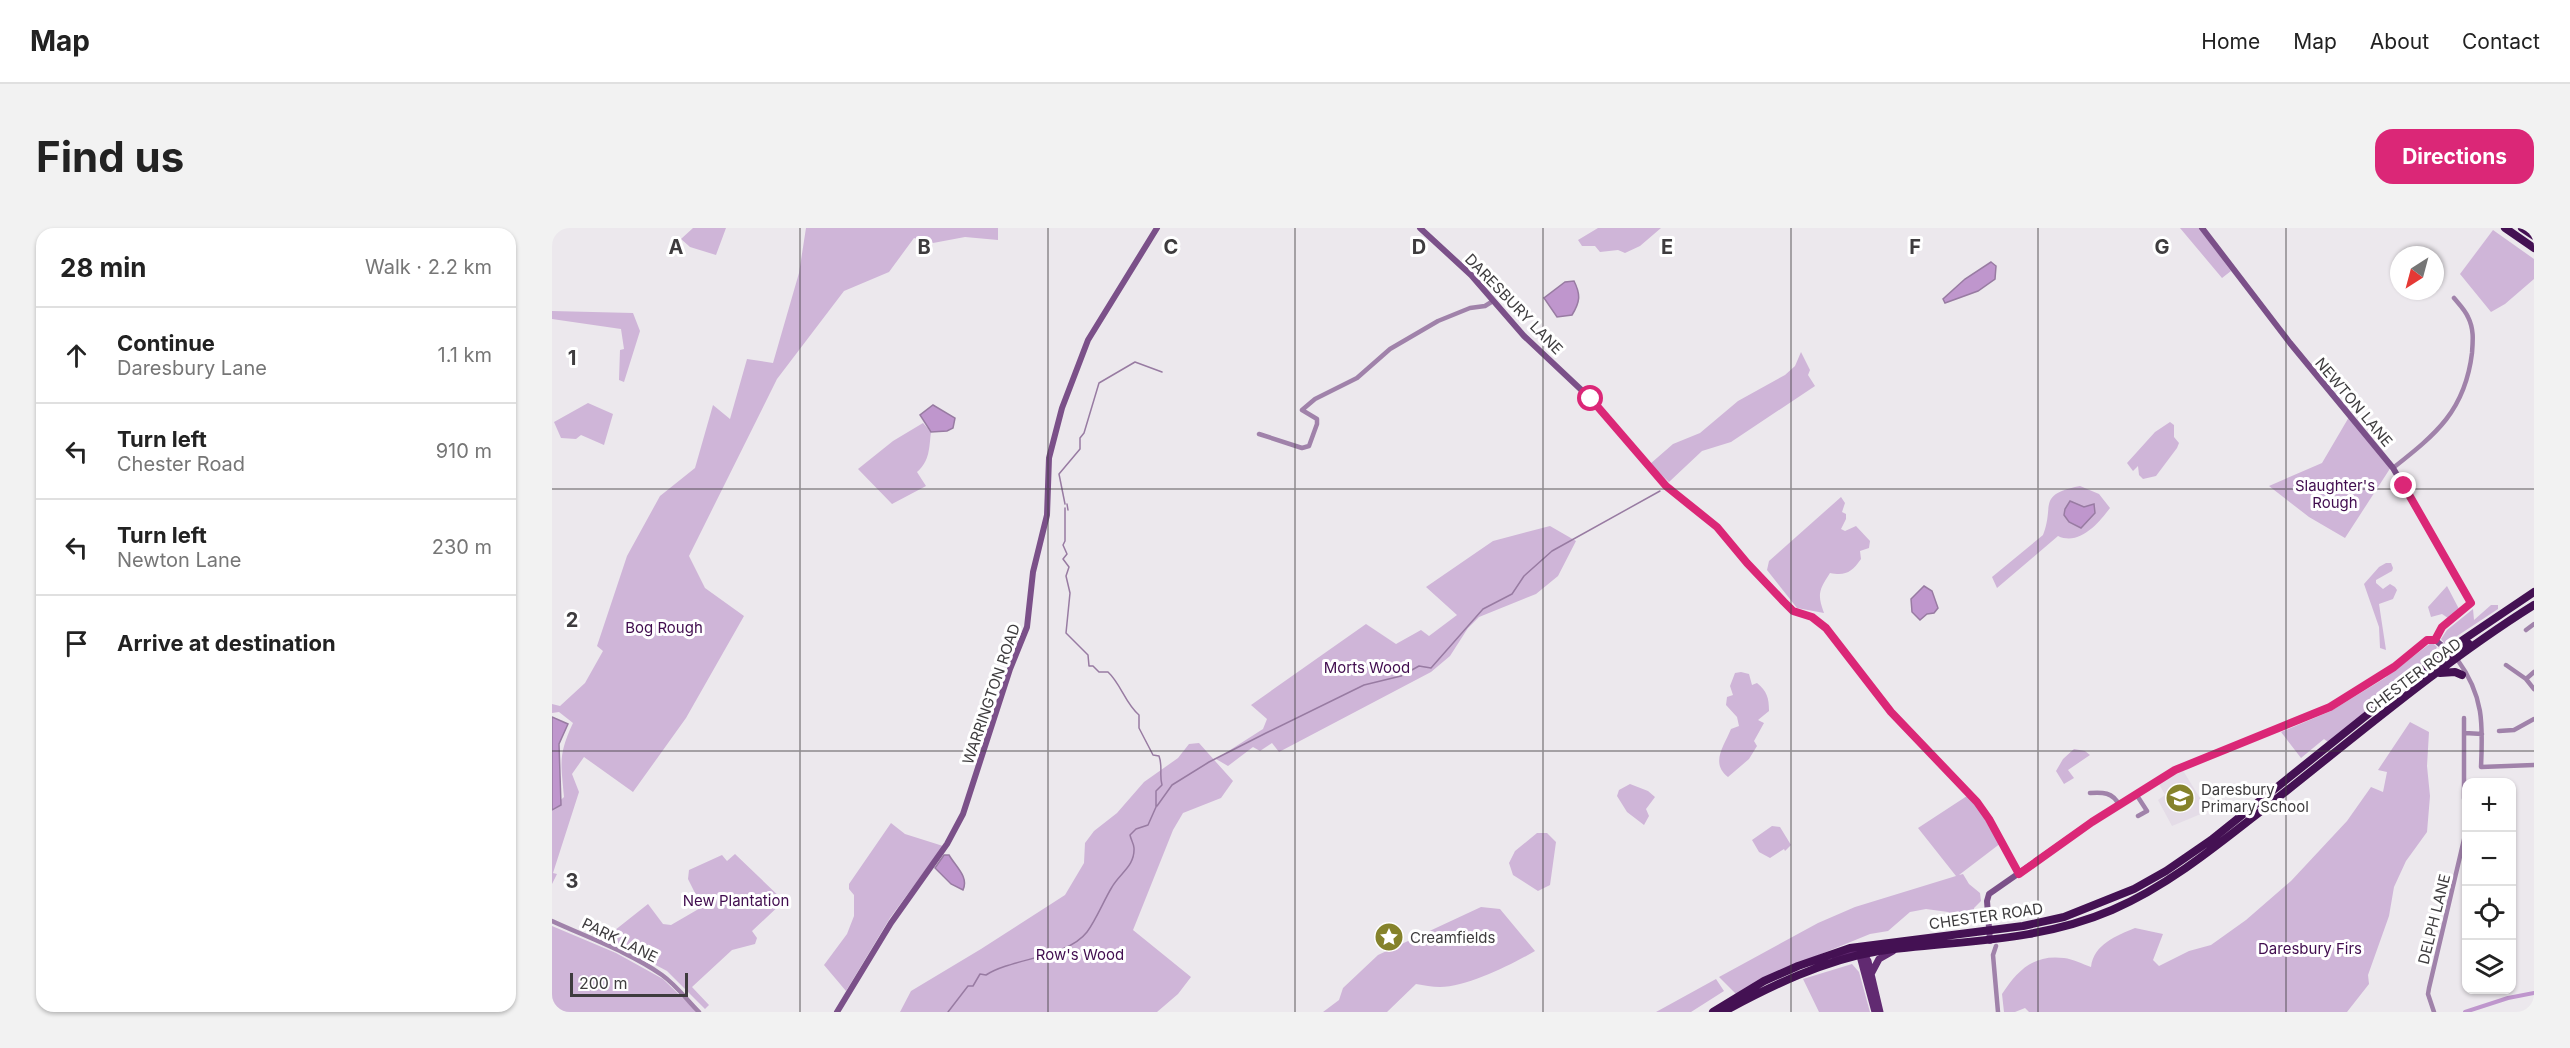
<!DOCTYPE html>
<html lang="en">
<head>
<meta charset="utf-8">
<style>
  body { margin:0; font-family:Inter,sans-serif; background:#f2f2f2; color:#222 }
  .controls { position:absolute; right:18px; bottom:18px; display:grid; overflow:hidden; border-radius:12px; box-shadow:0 2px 4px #0004 }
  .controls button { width:54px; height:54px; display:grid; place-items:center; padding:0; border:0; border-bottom:2px solid #e0e0e0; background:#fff; color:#222; font:30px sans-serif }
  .compass { position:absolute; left:1838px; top:18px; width:54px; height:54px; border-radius:50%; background:#fff; box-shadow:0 2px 4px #0004; rotate:216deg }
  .scale { position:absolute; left:18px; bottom:15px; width:118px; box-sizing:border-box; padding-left:6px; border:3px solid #3e3c3e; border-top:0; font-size:16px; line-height:21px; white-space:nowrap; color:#3e3c3e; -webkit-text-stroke:4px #fff; paint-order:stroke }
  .stop { position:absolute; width:18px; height:18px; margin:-14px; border:4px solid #db2777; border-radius:50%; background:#fff }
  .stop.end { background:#db2777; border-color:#fff; box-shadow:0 2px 6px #0008 }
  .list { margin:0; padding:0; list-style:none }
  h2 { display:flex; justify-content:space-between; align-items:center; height:78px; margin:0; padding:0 24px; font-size:26px }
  h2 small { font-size:20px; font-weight:400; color:#767676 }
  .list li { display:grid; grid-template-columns:39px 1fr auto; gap:18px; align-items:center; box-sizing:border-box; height:96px; padding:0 24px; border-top:2px solid #e0e0e0 }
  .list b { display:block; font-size:22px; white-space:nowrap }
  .list p { margin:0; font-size:20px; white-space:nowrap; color:#767676 }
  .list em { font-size:20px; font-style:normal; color:#767676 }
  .icon { flex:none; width:33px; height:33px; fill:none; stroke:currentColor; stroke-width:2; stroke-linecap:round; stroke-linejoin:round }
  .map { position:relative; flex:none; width:1982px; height:784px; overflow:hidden; border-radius:18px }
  header { display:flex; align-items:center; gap:36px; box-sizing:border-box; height:84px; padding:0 30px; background:#fff; border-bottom:2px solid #e0e0e0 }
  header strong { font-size:28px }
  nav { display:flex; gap:33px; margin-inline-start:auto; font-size:21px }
  .intro { display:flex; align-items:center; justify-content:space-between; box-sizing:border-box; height:144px; padding:0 36px }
  h1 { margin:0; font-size:42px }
  .button { padding:15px 27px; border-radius:18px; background:#db2777; color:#fff; font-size:21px; font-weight:700 }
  main { display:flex; gap:36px; padding:0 36px }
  aside { flex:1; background:#fff; border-radius:18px; box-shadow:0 2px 4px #0004 }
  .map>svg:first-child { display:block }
</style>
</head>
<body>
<header>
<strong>Map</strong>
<nav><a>Home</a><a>Map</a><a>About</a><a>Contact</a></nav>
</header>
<div class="intro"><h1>Find us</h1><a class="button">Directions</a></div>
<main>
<aside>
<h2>28 min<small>Walk · 2.2 km</small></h2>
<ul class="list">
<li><svg class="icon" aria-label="ahead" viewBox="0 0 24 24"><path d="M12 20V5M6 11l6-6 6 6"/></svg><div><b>Continue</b><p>Daresbury Lane</p></div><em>1.1 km</em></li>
<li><svg class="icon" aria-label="left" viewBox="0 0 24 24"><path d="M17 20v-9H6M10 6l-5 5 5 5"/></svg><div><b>Turn left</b><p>Chester Road</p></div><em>910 m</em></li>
<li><svg class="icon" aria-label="left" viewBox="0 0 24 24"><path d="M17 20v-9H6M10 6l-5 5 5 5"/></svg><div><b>Turn left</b><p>Newton Lane</p></div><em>230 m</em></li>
<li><svg class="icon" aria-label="arrive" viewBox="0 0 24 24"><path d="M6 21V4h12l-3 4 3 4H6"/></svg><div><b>Arrive at destination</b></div></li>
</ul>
</aside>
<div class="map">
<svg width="1982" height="784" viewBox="0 0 1982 784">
  <rect width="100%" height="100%" fill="#ece8ed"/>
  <!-- built -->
  <path fill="#e4dce7" d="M 1630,541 L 1656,583 L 1620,598 L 1606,572 L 1613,567 L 1606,554 Z"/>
  <!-- green -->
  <path fill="#cfb5d8" d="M 141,0 L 174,0 L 164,27 L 138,19 L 129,11 Z
    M 254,0 L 446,0 L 446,12 L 413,9 L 381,15 L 362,10 L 337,44 L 292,63 L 225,151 L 137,328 L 153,360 L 192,388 L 134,490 L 81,564 L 32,529 L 20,546 L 27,564 L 1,645 L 5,646 L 0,656 L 0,580 L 12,569 C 9,535 6,527 21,495 L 7,484 L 0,485 L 0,476 L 8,478 L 33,455 L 51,423 L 45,418 L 75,328 L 108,268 L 143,240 L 161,177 L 178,191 L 195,131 L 221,135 L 247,45 Z
    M 1046,0 L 1109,0 L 1088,18 L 1073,25 L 1066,22 L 1048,24 L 1043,18 L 1030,18 L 1026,12 Z
    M 1628,0 L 1647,0 L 1679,43 L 1670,50 Z
    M 1941,2 L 1982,31 L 1982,51 L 1953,76 L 1939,84 L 1908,46 Z
    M 0,83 L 81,85 L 88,103 L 72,154 L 67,152 L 68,122 L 72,121 L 69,101 L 0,91 Z
    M 1249,124 L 1258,142 L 1256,147 L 1263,158 L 1179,214 L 1150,223 L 1117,254 L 1098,236 L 1121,216 L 1148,205 L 1186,173 L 1233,147 L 1243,138 Z
    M 36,175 L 61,186 L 52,217 L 29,207 L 24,211 L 9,210 L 2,194 Z
    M 1797,189 L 1839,239 L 1793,310 L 1757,289 L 1717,258 L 1770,235 Z
    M 1618,194 L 1622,197 L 1622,209 L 1627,215 L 1625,220 L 1604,248 L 1591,251 L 1587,247 L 1586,238 L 1581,243 L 1575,235 L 1603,204 Z
    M 371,195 L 379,204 C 377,220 378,233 365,244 L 374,258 L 340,276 L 306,241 L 341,213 Z
    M 1528,258 L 1547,266 L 1558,280 C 1546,296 1527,318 1506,308 L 1445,360 L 1440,349 L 1491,307 C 1503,277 1484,267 1528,258 Z
    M 1289,269 L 1293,275 L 1290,284 L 1294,286 L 1294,291 L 1289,301 L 1293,303 L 1304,298 L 1318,313 L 1317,320 L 1308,323 L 1309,331 C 1300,344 1294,348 1278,345 C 1267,362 1265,366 1272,385 L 1245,380 L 1215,342 L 1217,333 Z
    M 998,298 L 1024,313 L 1006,348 L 984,366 L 927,389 L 916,400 L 898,428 L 879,444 L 727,524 L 720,515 L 708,523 L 701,519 L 676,538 L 664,531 L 711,501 L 715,491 L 699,477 L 814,396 L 844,416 L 869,402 L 877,408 L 905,387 L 874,359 L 941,313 Z
    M 1834,335 L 1839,335 L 1841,340 L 1840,343 L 1824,352 L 1824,355 L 1831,361 L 1838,356 L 1843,359 L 1845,362 L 1841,371 L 1827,376 L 1834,422 L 1828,420 L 1827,399 L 1812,356 L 1827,339 Z
    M 1895,358 L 1907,381 L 1896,390 L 1890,386 L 1879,389 L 1876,379 Z
    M 1939,377 L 1946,377 L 1946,381 L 1893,416 L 1889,411 L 1895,402 L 1921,381 L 1922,392 Z
    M 1880,414 L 1885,419 L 1882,425 L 1834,468 L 1776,514 L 1772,511 L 1749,530 L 1729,504 L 1779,483 L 1833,450 Z
    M 1189,444 L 1197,446 L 1200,457 L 1205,455 C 1215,463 1217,470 1217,483 L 1206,492 L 1212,495 L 1202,513 L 1205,518 L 1197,531 L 1176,549 C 1158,535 1172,518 1179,501 L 1187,498 L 1185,489 L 1174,477 L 1175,469 L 1181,467 L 1178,458 L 1183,445 Z
    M 1858,494 L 1877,504 L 1875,538 L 1878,568 L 1875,604 L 1854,633 L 1842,659 L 1837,688 L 1816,747 L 1817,756 L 1795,784 L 1477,784 L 1473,780 L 1463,784 L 1452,784 L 1450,766 C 1465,743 1481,726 1512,730 C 1521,731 1530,736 1539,739 C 1542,716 1564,708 1583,700 L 1611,706 L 1601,732 L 1607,738 L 1637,723 L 1659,717 L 1694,692 L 1739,653 L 1795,593 L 1819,559 L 1831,564 L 1835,544 L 1826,542 Z
    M 647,515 L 681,553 L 669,570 L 631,585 L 621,602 L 581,702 L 639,749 L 626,766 L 605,784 L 348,784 L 359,763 L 429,721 L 513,667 L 532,635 L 533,615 L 542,603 L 565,585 L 592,554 L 626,530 L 637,516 Z
    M 1522,521 L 1533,523 L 1538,527 L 1516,542 L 1522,550 L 1512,556 L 1504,543 L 1511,531 Z
    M 1078,556 L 1096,563 L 1103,569 L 1094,581 L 1097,588 L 1092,597 L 1075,584 L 1065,568 L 1067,562 Z
    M 1418,566 L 1449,615 L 1407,647 L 1411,646 L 1417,656 L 1428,665 L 1429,673 L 1422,680 L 1423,690 L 1418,694 L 1405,694 L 1396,684 L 1374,681 L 1358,684 L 1336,703 L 1318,706 L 1230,742 L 1184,766 L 1167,749 L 1266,695 L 1303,679 L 1404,648 L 1366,600 Z
    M 339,595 L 353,606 L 391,618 L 338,690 L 294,763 L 272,737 L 295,706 L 302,688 L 302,667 L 297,661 L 297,656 Z
    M 1220,598 L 1228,599 L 1239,617 L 1233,623 L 1232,621 L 1218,630 L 1207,624 L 1200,612 Z
    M 985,605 L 995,605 L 1004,614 L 998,657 L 986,663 L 961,647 L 957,635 L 963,623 Z
    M 183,626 L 232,673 L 200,703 L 205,710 L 203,716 L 180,722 L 140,759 L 157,777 L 153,781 L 115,743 L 53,710 L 96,676 L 111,696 L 119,697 L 150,679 L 136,651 L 137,642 L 170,627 L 175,633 Z
    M 929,679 L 948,681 L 983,723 C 959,737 915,759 888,759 C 880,759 872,757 864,756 L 835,784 L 771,784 L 787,772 L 791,760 L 826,727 Z
    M 0,698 L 64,725 L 111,751 L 145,784 L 0,784 Z
    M 1300,736 L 1307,744 L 1318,784 L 1267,784 L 1251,751 Z
    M 1164,751 L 1172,763 L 1139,784 L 1104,784 Z"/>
  <!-- water -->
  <path fill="#bf96cd" stroke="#987ba2" stroke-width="1.5" d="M 1439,34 L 1444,38 L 1443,51 L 1426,63 L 1393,75 L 1391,71 L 1413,51 Z
    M 1022,53 C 1029,67 1028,74 1020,87 L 1005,89 L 992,70 L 1013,54 Z
    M 381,177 L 403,190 L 401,200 L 395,203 L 379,204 L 368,187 Z
    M 1518,273 L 1532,279 L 1542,276 L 1543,285 L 1529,300 L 1517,294 L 1512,287 L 1513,281 Z
    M 1372,358 L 1380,363 L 1386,380 L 1382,385 L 1375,386 L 1368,392 L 1360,384 L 1359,371 Z
    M 0,489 L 16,496 L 7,516 L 9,577 L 0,582 Z
    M 392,627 L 397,627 C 404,639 417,649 411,662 L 399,656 L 383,640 Z"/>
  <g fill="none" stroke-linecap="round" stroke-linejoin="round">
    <!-- stream -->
    <path stroke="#987ba2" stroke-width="1.5" d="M 513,276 L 507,246 L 528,221 L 528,210 L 532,205 L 547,155 L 583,134 L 610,144
      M 515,276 L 516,282
      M 605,578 L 620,557 L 657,534 L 714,505 L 812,457 L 849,448 L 867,438 L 879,440 L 931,381 L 960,366 L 972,348 L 1000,323 L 1108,263
      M 396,784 L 416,758 L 421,758 L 428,746 L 434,747 C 460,730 515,730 535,704 C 544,692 552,672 560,659 C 568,645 583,638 582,620 C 582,616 579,612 578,607 L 584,601 L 596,597 L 604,579 L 604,563 L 610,557 C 607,547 611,539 607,528 L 601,527 L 587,500 L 587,487 C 573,475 569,456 556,444 L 547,444 L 541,438 L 537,438 L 536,427 L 514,405 L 518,365 L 514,348 L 517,339 L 511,331 L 515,326 L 511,317 L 513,313 L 513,280"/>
    <!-- canal -->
    <path stroke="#bf96cd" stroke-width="4" d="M 1913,784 L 1956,770 L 1982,765"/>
    <!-- street -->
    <path stroke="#a082aa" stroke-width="4.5" d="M 707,206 L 750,220 L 757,218 L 765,196 L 765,191 L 750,182 L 763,171 L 805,150 L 838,121 L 886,93 L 918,80 L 933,78 L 941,73
      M 1841,240 C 1884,206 1913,183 1920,125 C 1921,112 1922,101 1916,89 C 1913,82 1907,76 1902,70
      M 1974,402 L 1982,396
      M 1905,431 C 1932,468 1931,496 1929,539 L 1982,537
      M 1954,437 L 1974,451 L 1982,461
      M 1974,451 L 1982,444
      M 1912,490 L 1912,570 L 1914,585
      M 1947,503 L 1962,502 L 1982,491
      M 1913,505 L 1930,506
      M 1538,565 C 1550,564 1561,564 1567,577
      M 1584,566 L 1595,583 L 1586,588
      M 0,693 C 37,710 77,724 110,747 C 124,757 135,772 147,784
      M 1444,718 L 1441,727 L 1446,784
      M 1882,784 L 1876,766 L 1877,760 L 1914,603"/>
    <!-- secondary -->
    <path stroke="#7b5089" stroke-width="6" d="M 868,0 L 919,47 L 972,108 L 1039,171 L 1114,258 L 1165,299 L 1195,335 L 1241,383 L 1260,389 L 1274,400 L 1339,484 L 1425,574 L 1437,591 L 1467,646
      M 1650,0 L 1738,115 L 1841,240 L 1913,364 L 1919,375 L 1890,399 L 1883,412
      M 1883,412 L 1898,424
      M 1438,713 L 1435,673 L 1437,666 L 1540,594 L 1623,542 L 1778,479 L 1842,439 L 1875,412 L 1883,412
      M 285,784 L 339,695 L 395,616 L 411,586 L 458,441 L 475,399 L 481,344 L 495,287 L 497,230 L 510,180 L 536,112 L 605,0"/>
    <!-- primary -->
    <path stroke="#612a71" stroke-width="7" d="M 1310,723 L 1316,733 L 1328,784
      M 1310,723 L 1308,728 L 1323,784
      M 1283,729 L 1310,723
      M 1319,746 L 1327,731 L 1341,723"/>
    <!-- highway -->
    <path stroke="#441153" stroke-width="8" d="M 1953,0 L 1982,20
      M 1970,0 L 1982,8
      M 1880,441 L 1917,416
      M 1888,445 L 1903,444 L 1910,447
      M 1161,784 L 1212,753 L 1246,738 L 1298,720 L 1471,698 L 1512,689 L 1582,661 L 1614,643 L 1659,612 L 1896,422 L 1982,364
      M 1171,784 C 1219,758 1272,732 1327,723 C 1407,712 1483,715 1560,682 C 1618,657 1668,615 1718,576 C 1803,509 1891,434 1982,377"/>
  </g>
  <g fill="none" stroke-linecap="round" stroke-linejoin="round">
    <!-- route -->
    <path stroke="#db2777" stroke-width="8" d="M 1039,171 L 1114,258 L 1165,299 L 1195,335 L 1232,374 L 1241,383 L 1260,389 L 1274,400 L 1339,484 L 1425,574 L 1437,591 L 1467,646 L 1540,594 L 1623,542 L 1778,479 L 1842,439 L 1875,412 L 1883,412 L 1890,399 L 1919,375 L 1852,258"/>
  </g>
  <!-- grid -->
  <path fill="none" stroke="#3e3c3e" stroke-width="1.5" stroke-opacity="0.55" d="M 248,0 L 248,784M 496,0 L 496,784M 743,0 L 743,784M 991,0 L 991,784M 1239,0 L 1239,784M 1486,0 L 1486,784M 1734,0 L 1734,784M 0,261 L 1982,261M 0,523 L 1982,523"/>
  <!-- icons -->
  <defs>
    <g id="school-disc" transform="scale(1.5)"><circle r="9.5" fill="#85822b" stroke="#fff"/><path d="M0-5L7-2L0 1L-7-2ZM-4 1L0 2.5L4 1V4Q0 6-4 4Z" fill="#fff"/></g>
    <g id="sight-disc" transform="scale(1.5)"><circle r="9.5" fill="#85822b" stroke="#fff"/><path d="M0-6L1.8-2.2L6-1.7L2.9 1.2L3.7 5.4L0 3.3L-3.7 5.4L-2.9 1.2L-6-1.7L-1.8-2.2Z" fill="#fff"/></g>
  </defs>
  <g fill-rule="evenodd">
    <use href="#school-disc" x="1628" y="570"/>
    <use href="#sight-disc" x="837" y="709"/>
  </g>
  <g text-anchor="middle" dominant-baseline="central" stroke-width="6" stroke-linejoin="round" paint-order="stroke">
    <!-- street labels -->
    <g font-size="15" fill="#3e3c3e" stroke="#fff">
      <text transform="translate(962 76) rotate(46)">DARESBURY LANE</text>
      <text transform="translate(1802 174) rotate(50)">NEWTON LANE</text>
      <text transform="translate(1861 448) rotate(-37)">CHESTER ROAD</text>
      <text transform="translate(439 466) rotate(-71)">WARRINGTON ROAD</text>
      <text transform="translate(1434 688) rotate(-8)">CHESTER ROAD</text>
      <text transform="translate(1882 691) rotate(-76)">DELPH LANE</text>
      <text transform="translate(68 712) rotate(26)">PARK LANE</text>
    </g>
    <!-- park labels -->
    <g font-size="15" fill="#410d4f" stroke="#fff">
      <text x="1783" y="257">Slaughter's<tspan x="1783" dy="17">Rough</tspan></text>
      <text x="112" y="399">Bog Rough</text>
      <text x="815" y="439">Morts Wood</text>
      <text x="184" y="672">New Plantation</text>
      <text x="1758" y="720">Daresbury Firs</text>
      <text x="528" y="726">Row's Wood</text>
    </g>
    <!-- poi labels -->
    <g font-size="15" fill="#3e3c3e" stroke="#fff" text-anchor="start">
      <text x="1649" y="561">Daresbury<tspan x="1649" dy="17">Primary School</tspan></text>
      <text x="858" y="709">Creamfields</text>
    </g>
  </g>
  <g font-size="20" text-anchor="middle" font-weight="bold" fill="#3e3c3e" stroke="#fff" stroke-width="6" stroke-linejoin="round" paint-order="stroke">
    <text x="124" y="26">A</text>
    <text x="372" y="26">B</text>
    <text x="619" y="26">C</text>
    <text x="867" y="26">D</text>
    <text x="1115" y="26">E</text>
    <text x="1363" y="26">F</text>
    <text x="1610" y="26">G</text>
    <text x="20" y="137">1</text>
    <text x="20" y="399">2</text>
    <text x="20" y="660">3</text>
  </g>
</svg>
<div class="controls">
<button>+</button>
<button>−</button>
<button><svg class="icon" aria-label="locate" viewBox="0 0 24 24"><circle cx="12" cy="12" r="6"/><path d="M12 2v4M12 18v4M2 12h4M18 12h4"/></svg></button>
<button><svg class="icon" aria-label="layers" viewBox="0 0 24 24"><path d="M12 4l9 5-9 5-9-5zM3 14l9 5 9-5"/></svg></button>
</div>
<svg class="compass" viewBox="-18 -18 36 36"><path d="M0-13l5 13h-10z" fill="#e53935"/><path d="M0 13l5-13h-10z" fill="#767676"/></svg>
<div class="scale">200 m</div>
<div class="stop" style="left:1039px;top:171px"></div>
<div class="stop end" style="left:1852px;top:258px"></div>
</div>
</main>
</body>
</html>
